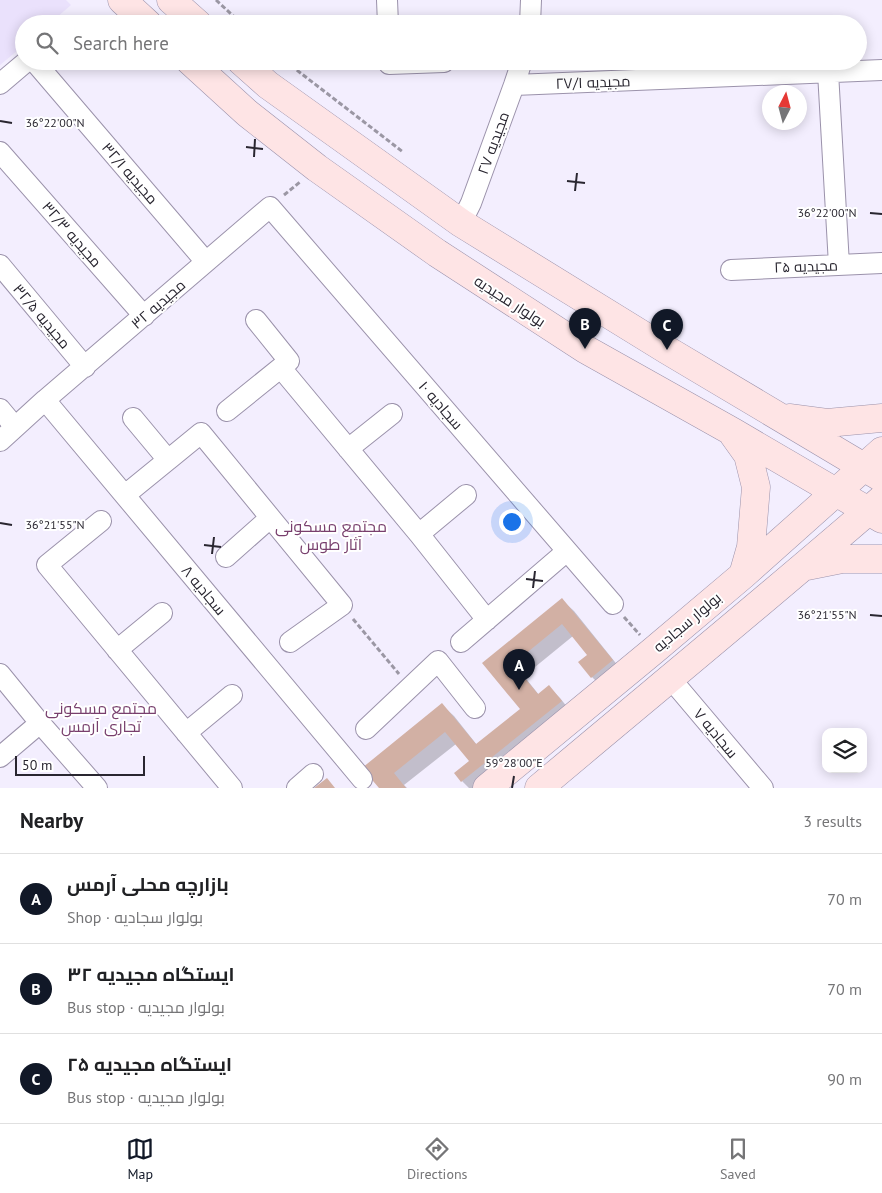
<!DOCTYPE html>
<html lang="en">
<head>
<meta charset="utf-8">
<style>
  body { margin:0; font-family:"PT Sans",Cairo,sans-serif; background:#f2f2f2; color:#202124 }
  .controls { position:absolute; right:15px; bottom:15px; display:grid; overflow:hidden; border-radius:10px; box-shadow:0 2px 12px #0003 }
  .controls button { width:45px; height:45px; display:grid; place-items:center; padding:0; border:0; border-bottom:1px solid #e0e0e0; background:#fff; color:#202124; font:25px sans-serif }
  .compass { position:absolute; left:762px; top:85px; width:45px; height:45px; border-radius:50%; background:#fff; box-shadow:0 2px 12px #0003; rotate:6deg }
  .scale { position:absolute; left:15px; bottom:12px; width:130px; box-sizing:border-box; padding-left:5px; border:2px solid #292630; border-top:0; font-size:14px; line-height:18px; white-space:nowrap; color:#292630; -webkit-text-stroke:4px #fff; paint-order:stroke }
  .you { position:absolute; left:511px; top:521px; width:18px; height:18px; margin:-12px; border:4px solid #fff; border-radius:50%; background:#1a73e8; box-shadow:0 0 0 8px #1a73e833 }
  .badge { display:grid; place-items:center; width:32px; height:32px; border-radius:50%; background:#111827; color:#fff; font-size:16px; font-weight:700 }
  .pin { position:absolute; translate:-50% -41px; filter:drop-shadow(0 1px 2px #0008) }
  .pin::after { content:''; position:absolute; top:26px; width:18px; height:15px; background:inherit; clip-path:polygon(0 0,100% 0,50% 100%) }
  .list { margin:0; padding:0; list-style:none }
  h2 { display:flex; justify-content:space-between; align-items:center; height:65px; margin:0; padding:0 20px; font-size:21px }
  h2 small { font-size:16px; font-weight:400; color:#757577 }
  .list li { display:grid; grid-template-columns:32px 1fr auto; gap:15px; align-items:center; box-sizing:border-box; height:90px; padding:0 20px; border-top:1px solid #e0e0e0 }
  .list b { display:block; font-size:19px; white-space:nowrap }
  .list p { margin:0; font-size:16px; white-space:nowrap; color:#757577 }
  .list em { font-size:16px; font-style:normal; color:#757577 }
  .icon { flex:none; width:28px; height:28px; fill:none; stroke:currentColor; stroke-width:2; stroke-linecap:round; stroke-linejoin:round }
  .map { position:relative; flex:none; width:882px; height:788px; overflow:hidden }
  .search { position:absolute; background:#fff; box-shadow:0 2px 12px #0003; left:15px; right:15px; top:15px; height:55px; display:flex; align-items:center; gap:12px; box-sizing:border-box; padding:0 18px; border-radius:28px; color:#757577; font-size:19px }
  .sheet { height:335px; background:#fff }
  nav { display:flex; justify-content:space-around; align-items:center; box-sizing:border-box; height:70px; border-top:1px solid #e0e0e0; background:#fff; font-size:14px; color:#757577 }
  nav a { display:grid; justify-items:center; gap:2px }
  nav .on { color:#111827 }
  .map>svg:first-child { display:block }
</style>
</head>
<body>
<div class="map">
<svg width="882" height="788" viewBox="0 0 882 788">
  <rect width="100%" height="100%" fill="#f3eefe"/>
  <!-- built -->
  <path fill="#eae1fc" d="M 0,0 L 66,0 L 71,5 L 49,24 L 24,24 L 24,45 L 0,65 Z"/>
  <!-- shadow -->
  <path fill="#0003" d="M 562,600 L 574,611 L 623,672 L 603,688 L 592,677 L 588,655 L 573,636 L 524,676 L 539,695 L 549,687 L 560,698 L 572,713 L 479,788 L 469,788 L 462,781 L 470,761 L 456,744 L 404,785 L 407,788 L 380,788 L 442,705 L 454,716 L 477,745 L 521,709 L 484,663 Z"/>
  <!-- building -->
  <path fill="#d2b0a4" d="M 562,598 L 613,660 L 591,678 L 578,662 L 587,655 L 562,624 L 513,664 L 538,694 L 549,685 L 562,701 L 461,782 L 454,773 L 469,761 L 445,732 L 394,773 L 406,788 L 379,788 L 362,768 L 442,703 L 476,744 L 520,709 L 482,663 Z
    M 327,778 L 335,788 L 314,788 Z"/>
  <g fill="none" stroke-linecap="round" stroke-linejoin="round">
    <!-- street casing -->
    <g stroke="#9b92ab" stroke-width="22">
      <path id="street" d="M 387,0 L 388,24
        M 530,24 L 531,0
        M 34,61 L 206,262
        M 389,61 L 389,64 L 444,62
        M 828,72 L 839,265
        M 0,84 L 27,61
        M 514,85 L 882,70
        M 0,152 L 144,316
        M 461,223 L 471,203 L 514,85 L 522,61
        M 0,265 L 85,367
        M 731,270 L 882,263
        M 281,368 L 419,534 L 487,620
        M 45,400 L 362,779
        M 0,409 L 15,427
        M 227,411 L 289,361 L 256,320
        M 133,418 L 168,460 L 201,433 L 342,605 L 290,642
        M 0,441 L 45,400 L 270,207 L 613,604
        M 348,449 L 392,414
        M 125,495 L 179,451
        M 101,521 L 47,565 L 232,788
        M 419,534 L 466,495
        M 226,557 L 270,518
        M 461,642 L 567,551
        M 117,650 L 162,613
        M 0,674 L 40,723 L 97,788
        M 670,678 L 763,788
        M 366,729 L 438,661 L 475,708
        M 186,733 L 232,695
        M 0,757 L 40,723
        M 297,788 L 313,774"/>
    </g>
    <!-- secondary casing -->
    <g stroke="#9b92ab" stroke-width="29">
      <path id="secondary" d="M 122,0 L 148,24
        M 171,0 L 198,24
        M 190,61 L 247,113 L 317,168 L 437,253 L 585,349 L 733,432 L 882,519
        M 241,61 L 268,85 L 461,223 L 667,350 L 882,478
        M 789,418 L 827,423 L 882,418
        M 733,434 L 748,455 L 756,487 L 751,547 L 743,575
        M 807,566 L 842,559 L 882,559
        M 487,788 L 653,651 L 743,575 L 882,451
        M 539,788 C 653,692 769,597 882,499"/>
    </g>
    <!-- path -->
    <path stroke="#9b97a4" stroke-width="3" stroke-dasharray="5 2.5" stroke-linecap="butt" d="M 216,0 L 242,24
      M 285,61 L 403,152
      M 284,195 L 300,182
      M 624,617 L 640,635
      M 353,619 L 399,674"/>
    <!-- street -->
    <use href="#street" stroke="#fff" stroke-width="20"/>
    <!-- secondary -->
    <use href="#secondary" stroke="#fee4e5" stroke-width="28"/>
  </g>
  <!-- ticks -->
  <path fill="none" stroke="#292630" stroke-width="2" d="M 0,121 L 12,123M 246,147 L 263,149M 254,157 L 255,139M 567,181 L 585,183M 575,191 L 577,173M 870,213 L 882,214M 0,523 L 12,525M 204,545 L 221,547M 212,554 L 214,537M 526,579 L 543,581M 533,588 L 535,571M 870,615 L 882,616M 512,788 L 514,776"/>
  <g text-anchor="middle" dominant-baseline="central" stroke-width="4" stroke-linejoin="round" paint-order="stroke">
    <!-- street labels -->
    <g font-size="15" fill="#292630" stroke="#fff">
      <text transform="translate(593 82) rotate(-2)">مجیدیه ۲۷/۱</text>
      <text transform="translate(493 143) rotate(-70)">مجیدیه ۲۷</text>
      <text transform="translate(130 173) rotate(49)">مجیدیه ۳۲/۱</text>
      <text transform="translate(72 234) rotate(49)">مجیدیه ۳۲/۳</text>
      <text transform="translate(806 266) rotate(-2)">مجیدیه ۲۵</text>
      <text transform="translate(510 301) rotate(33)">بولوار مجیدیه</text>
      <text transform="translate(158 304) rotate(-41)">مجیدیه ۳۲</text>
      <text transform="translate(42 316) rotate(50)">مجیدیه ۳۲/۵</text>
      <text transform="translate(441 405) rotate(49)">سجادیه ۱۰</text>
      <text transform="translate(204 590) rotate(50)">سجادیه ۸</text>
      <text transform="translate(687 622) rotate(-40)">بولوار سجادیه</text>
      <text transform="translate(716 733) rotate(50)">سجادیه ۷</text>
    </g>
    <!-- neighbourhood labels -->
    <g font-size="16" fill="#783f6d" stroke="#fff">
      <text x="331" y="526">مجتمع مسکونی<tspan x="331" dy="18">آثار طوس</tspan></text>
      <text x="101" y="708">مجتمع مسکونی<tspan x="101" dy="18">تجاری آرمس</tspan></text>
    </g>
  </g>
  <g font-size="12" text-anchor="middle" fill="#292630" stroke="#fff" stroke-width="4" stroke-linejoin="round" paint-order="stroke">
    <text x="55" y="127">36°22'00"N</text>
    <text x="827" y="217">36°22'00"N</text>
    <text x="55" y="529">36°21'55"N</text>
    <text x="827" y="619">36°21'55"N</text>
    <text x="514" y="767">59°28'00"E</text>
  </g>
</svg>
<div class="controls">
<button><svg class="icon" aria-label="layers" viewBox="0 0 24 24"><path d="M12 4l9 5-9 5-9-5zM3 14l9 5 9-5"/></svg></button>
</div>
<svg class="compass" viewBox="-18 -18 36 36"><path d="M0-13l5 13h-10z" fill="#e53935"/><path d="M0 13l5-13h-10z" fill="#757577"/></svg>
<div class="scale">50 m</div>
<div class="you"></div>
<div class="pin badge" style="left:519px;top:690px">A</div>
<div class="pin badge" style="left:585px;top:349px">B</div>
<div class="pin badge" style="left:667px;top:350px">C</div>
<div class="search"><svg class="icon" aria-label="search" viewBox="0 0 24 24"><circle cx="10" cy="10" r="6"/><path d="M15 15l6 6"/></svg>Search here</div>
</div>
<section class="sheet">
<h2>Nearby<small>3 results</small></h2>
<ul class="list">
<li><span class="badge">A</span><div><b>بازارچه محلی آرمس</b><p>Shop · بولوار سجادیه</p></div><em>70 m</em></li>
<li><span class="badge">B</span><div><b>ایستگاه مجیدیه ۳۲</b><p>Bus stop · بولوار مجیدیه</p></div><em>70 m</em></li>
<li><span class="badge">C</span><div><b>ایستگاه مجیدیه ۲۵</b><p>Bus stop · بولوار مجیدیه</p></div><em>90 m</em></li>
</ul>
</section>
<nav>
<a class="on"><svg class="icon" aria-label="map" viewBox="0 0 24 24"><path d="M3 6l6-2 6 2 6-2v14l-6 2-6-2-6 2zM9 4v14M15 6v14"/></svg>Map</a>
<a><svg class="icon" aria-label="directions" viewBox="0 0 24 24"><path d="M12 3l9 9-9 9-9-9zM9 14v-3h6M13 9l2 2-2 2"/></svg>Directions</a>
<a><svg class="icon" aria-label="saved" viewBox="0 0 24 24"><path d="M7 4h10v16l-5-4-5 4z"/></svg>Saved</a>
</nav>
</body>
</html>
